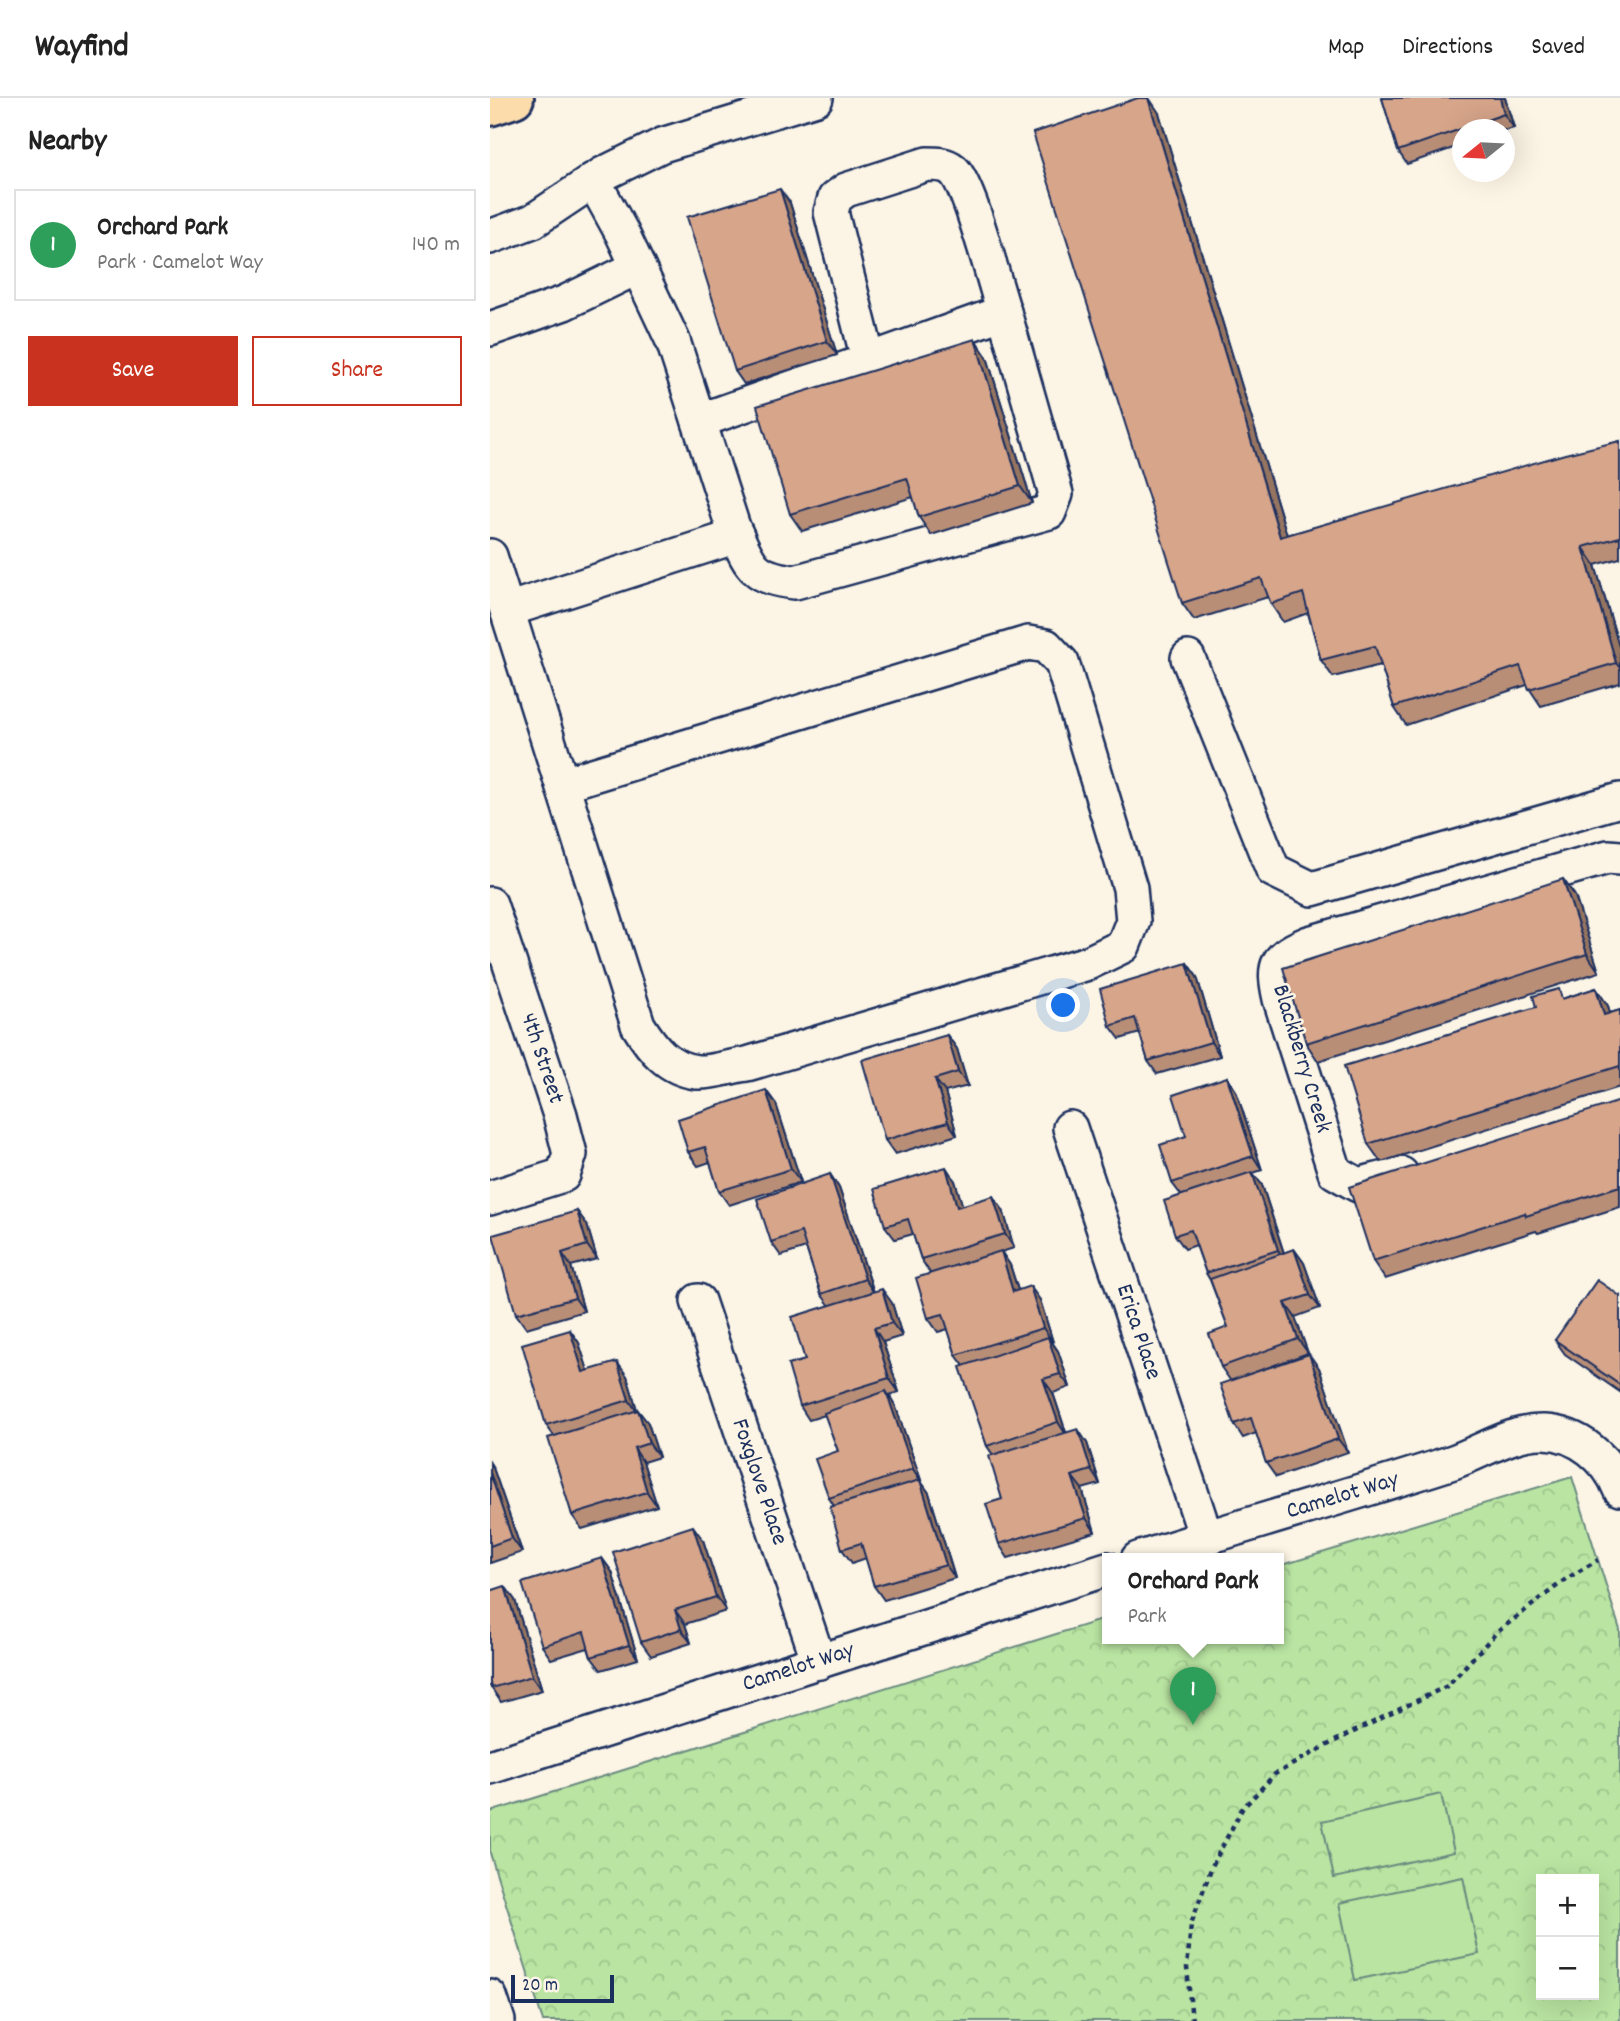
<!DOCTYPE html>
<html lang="en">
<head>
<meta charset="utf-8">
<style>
  body { margin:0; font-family:Dekko,sans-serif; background:#f6f6f6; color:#222 }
  .controls { position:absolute; right:21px; bottom:21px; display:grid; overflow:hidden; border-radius:0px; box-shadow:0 7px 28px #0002 }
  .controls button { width:63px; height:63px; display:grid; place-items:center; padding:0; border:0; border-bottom:2px solid #e0e0e0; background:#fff; color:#222; font:35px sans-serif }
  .compass { position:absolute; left:962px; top:21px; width:63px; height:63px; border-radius:50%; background:#fff; box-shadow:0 7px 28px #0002; rotate:252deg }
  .scale { position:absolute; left:21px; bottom:18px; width:103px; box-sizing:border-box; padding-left:7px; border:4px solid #1b2f5e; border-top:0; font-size:19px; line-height:24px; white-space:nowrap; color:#1b2f5e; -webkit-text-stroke:5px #fcf5e5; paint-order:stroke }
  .you { position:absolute; left:574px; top:908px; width:24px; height:24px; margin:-18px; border:5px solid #fff; border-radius:50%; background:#1a73e8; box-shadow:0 0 0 10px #1a73e833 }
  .badge { display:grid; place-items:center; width:46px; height:46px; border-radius:50%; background:#c8321e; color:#fff; font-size:23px; font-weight:700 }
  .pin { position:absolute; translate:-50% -58px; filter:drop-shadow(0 2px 4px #0008) }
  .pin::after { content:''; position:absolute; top:37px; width:24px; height:21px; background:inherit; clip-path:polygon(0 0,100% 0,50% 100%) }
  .popup { position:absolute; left:612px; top:1455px; width:182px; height:91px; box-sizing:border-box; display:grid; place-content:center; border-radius:0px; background:#fff; filter:drop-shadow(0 2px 5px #0005); font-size:23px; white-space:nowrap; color:#767676 }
  .popup b { font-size:26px; color:#222 }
  .popup::after { content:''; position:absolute; left:50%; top:100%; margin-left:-14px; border:14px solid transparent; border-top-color:#fff }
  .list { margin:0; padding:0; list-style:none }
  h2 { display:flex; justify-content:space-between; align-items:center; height:91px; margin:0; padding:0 28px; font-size:30px }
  h2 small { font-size:23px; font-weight:400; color:#767676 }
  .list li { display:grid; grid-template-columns:46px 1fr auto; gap:21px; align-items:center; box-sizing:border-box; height:112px; margin:0 14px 14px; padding:0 14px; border:2px solid #e0e0e0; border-radius:0px }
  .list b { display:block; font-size:26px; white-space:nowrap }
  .list p { margin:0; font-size:23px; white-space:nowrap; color:#767676 }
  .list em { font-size:23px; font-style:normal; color:#767676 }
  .actions { display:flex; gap:14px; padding:21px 28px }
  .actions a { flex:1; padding:16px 0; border:2px solid #c8321e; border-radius:0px; text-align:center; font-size:24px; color:#c8321e }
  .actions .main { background:#c8321e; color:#fff }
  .map { position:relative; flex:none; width:1130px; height:1923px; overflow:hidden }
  header { display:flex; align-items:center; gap:42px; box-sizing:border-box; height:98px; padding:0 35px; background:#fff; border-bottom:2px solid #e0e0e0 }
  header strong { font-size:33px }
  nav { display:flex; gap:38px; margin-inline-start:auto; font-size:24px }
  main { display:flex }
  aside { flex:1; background:#fff }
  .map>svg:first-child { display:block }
</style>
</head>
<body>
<header>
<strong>Wayfind</strong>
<nav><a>Map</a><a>Directions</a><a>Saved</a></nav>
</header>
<main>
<aside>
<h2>Nearby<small></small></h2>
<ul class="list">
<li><span class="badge" style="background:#2e9e5b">1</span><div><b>Orchard Park</b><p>Park · Camelot Way</p></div><em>140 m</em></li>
</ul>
<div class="actions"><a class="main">Save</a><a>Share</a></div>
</aside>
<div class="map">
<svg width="1130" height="1923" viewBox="0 0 1130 1923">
  <defs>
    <pattern id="park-crowns" width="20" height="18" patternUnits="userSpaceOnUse" patternTransform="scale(1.75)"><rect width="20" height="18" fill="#b9e4a1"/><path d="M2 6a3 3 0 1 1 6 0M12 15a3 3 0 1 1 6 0" fill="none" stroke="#9ec48d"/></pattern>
  </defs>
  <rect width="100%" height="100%" fill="#fcf5e5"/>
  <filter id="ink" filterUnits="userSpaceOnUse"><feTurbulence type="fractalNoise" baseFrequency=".0143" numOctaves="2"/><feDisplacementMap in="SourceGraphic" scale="14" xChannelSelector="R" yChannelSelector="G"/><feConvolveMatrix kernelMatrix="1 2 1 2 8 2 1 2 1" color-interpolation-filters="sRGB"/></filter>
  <g filter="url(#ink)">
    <!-- park -->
    <path fill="url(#park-crowns)" stroke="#6a8a80" stroke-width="2" fill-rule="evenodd" d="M 1082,1379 L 1130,1532 L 1130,1923 L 53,1923 L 0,1755 L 0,1714 L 617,1520 L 617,1541 L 789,1541 L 789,1468 ZM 1051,1781 L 1104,1781 L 1104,1897 L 1051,1897 Z"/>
    <!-- pitch -->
    <path fill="#b9e4a1" stroke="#6a8a80" stroke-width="2" d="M 951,1696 L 964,1754 L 844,1780 L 832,1723 Z
      M 973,1779 L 989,1856 L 865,1882 L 849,1805 Z"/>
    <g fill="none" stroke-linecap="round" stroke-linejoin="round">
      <!-- minor casing -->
      <g stroke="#1b2f5e" stroke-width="38">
        <g id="minor">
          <path d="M 103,82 L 132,135 L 183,243 L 243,429 C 260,467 261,479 305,484 L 559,414 L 566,396 L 514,214"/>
          <path d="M 0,139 L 43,123 L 113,76 L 172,47 L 326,0"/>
          <path d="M 0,231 L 74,205 L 148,169"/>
          <path d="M 209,323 L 514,214 C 505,188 480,87 463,72 C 456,66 447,66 437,66 L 356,92 L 345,100 L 341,114 L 378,261"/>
          <path d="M 0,458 L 148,927 C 162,950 178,971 207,974 C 222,975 242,968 257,966 L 598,865 L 633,848 L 643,823 L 640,790 L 572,565 L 556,548 L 538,545 L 73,686"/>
          <path d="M 17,512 L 247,438"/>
          <path d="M 698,560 L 783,772 L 822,791 L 1130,702"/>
          <path id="s1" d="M 0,806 L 70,1017 L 80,1056 L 73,1077 L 0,1100"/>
          <path id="s2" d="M 580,1030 L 716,1439"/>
          <path d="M 911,1076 L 868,1087 L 845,1074 L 790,901 C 782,865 786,859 819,845 L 1118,759 L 1130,760"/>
          <path id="s3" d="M 208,1203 L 329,1564"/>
          <path id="s4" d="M 648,1461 C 753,1427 859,1398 963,1364 C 992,1354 1022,1333 1054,1334 C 1088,1335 1118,1361 1130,1391"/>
          <path id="s5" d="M 0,1669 L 617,1471"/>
          <path d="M 0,1899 L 8,1923"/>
        </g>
      </g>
      <!-- major casing -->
      <g stroke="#1b2f5e" stroke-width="44">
        <path id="major" d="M 0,8 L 24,0"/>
      </g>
      <!-- path -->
      <path stroke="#1b2f5e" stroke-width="4.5" stroke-dasharray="5 5" stroke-linecap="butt" d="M 702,1923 L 697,1870 L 701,1826 L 722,1768 L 752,1711 L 785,1676 L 843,1644 L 957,1588 L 1006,1535 L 1076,1481 L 1108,1462"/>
      <!-- minor -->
      <use href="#minor" stroke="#fcf5e5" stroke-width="33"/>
      <!-- major -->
      <use href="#major" stroke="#fddcac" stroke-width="38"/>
    </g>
    <!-- wall -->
    <path fill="#b98e77" stroke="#1b2f5e" stroke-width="2" d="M 892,0 L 1015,0 L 1024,30 L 1014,33 L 1014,32 L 972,32 L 972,47 L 917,66 L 908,53 Z
      M 669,15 L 797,437 L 1130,343 L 1130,460 L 1105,467 L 1130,552 L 1130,585 L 1051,608 L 1037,587 L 916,627 L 904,609 L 891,567 L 843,579 L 831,562 L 818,515 L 793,524 L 781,506 L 778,499 L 704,522 L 692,505 Z
      M 300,105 L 347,257 L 254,286 L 245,273 Z
      M 497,259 L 542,405 L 441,437 L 429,419 L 423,399 L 312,433 L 300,416 Z
      M 1073,781 L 1085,798 L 1109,874 L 828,963 L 816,945 Z
      M 697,865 L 707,879 L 730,958 L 667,976 L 658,963 L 650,935 L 630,941 L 620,928 Z
      M 1106,890 L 1118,908 L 1120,915 L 1130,912 L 1130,989 L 891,1064 L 878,1046 L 1075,900 Z
      M 457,937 L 467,951 L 478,988 L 455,994 L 467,1037 L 405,1056 L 395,1042 Z
      M 737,979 L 746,993 L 772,1072 L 763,1075 L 772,1087 L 794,1155 L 804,1151 L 814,1165 L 830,1210 L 805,1219 L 818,1255 L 754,1278 L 829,1270 L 858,1354 L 786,1379 L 776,1365 L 766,1335 L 753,1340 L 744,1326 L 740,1282 L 731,1269 L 738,1229 L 720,1182 L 716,1175 L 706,1147 L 695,1151 L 685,1137 L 691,1097 L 682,1085 L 696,1038 Z
      M 1130,1003 L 1130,1109 L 1048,1135 L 1046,1133 L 895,1181 L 883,1163 Z
      M 286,1006 L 311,1084 L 239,1107 L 229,1093 L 220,1064 L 208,1068 L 198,1054 Z
      M 340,1076 L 349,1090 L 384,1194 L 402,1205 L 412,1238 L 393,1244 L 409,1294 L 399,1297 L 405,1307 L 432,1385 L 439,1395 L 465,1480 L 394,1502 L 384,1488 L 376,1460 L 362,1465 L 352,1451 L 344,1408 L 339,1400 L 348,1353 L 335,1317 L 319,1322 L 310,1308 L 315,1262 L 340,1208 L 331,1196 L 316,1150 L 291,1158 L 281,1144 Z
      M 465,1083 L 472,1107 L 513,1112 L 524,1150 L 511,1154 L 520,1167 L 528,1192 L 550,1202 L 563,1244 L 562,1244 L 568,1253 L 580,1289 L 563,1295 L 576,1334 L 597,1345 L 610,1386 L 592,1391 L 605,1434 L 518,1460 L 509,1446 L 512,1401 L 503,1357 L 497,1348 L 474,1268 L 466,1257 L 458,1231 L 448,1234 L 438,1220 L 440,1175 L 431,1161 L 423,1136 L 405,1141 L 395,1128 Z
      M 87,1113 L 97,1127 L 107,1161 L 81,1168 L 94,1213 L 36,1230 L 26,1216 Z
      M 1130,1198 L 1130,1294 L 1075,1256 L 1065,1242 Z
      M 80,1232 L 89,1245 L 98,1273 L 137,1278 L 147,1312 L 158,1325 L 169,1359 L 153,1364 L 167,1408 L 92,1431 L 82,1417 L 64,1338 L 56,1327 Z
      M 0,1365 L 3,1370 L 32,1454 L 0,1465 Z
      M 213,1442 L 236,1513 L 195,1526 L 201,1545 L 161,1558 L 151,1544 Z
      M 112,1460 L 122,1474 L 148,1561 L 111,1572 L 101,1559 L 98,1550 L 61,1561 L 52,1548 Z
      M 0,1493 L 25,1502 L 52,1592 L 11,1604 L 0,1588 Z"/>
    <!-- shaded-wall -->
    <path fill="#967461" stroke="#1b2f5e" stroke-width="2" d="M 658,0 L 659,0 L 669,15 L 803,457 L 790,439 Z
      M 1010,0 L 1015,0 L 1024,30 L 1014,16 Z
      M 290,91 L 300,105 L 347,257 L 337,243 Z
      M 485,241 L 497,259 L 542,405 L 530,388 Z
      M 1093,449 L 1105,467 L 1130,552 L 1130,570 L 1126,565 Z
      M 1073,781 L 1085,798 L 1109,874 L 1097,856 Z
      M 697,865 L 707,879 L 730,958 L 721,944 Z
      M 1106,890 L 1118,908 L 1126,935 L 1114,917 Z
      M 457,937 L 467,951 L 478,988 L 468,974 Z
      M 737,979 L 746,993 L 772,1072 L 763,1058 Z
      M 445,981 L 455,994 L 467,1037 L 458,1024 Z
      M 276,992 L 286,1006 L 311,1084 L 301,1071 Z
      M 456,1069 L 465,1083 L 477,1122 L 467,1109 Z
      M 762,1074 L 772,1087 L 797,1165 L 788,1152 Z
      M 340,1076 L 349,1090 L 384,1195 L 375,1181 Z
      M 503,1098 L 513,1112 L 524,1150 L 515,1136 Z
      M 87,1113 L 97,1127 L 107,1161 L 97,1147 Z
      M 804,1151 L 814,1165 L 830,1210 L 820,1197 Z
      M 511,1153 L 520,1167 L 533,1208 L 523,1194 Z
      M 72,1155 L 81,1168 L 94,1213 L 85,1200 Z
      M 540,1188 L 550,1202 L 563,1244 L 553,1230 Z
      M 392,1191 L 402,1205 L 412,1238 L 402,1225 Z
      M 795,1205 L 805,1219 L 818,1255 L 808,1241 Z
      M 384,1230 L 393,1244 L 409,1294 L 399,1280 Z
      M 80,1232 L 89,1245 L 103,1288 L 93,1274 Z
      M 558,1239 L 568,1253 L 580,1289 L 570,1276 Z
      M 819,1256 L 829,1270 L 858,1354 L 848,1341 Z
      M 127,1264 L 137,1278 L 148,1315 L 139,1302 Z
      M 553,1281 L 563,1295 L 577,1338 L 568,1324 Z
      M 396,1293 L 405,1307 L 432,1385 L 423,1371 Z
      M 148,1312 L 158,1325 L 169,1359 L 159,1345 Z
      M 588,1331 L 597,1345 L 610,1386 L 601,1372 Z
      M 144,1350 L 153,1364 L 167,1408 L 157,1394 Z
      M 0,1365 L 3,1370 L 32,1454 L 22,1440 L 0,1375 Z
      M 582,1378 L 592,1391 L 605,1434 L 596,1420 Z
      M 430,1382 L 439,1395 L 465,1480 L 456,1467 Z
      M 203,1428 L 213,1442 L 236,1513 L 226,1499 Z
      M 112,1460 L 122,1474 L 148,1561 L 139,1547 Z
      M 15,1488 L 25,1502 L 52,1592 L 42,1578 Z
      M 185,1512 L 195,1526 L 201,1545 L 191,1531 Z"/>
    <!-- building -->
    <path fill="#d7a58a" stroke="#1b2f5e" stroke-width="2" d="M 648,0 L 658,0 L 790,439 L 1075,356 L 1130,343 L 1130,439 L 1093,449 L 1126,565 L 1039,591 L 1030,568 L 904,609 L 885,548 L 831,562 L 813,495 L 781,506 L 771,480 L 692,505 L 543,35 Z
      M 892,0 L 1010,0 L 1014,16 L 908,53 Z
      M 290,91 L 337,243 L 245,273 L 197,119 Z
      M 485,241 L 530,388 L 429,419 L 417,380 L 300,416 L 267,308 Z
      M 1073,781 L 1097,856 L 816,945 L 793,870 Z
      M 697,865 L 721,944 L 658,963 L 645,920 L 620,928 L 610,891 Z
      M 1106,890 L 1114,917 L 1130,912 L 1130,968 L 878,1046 L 854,968 L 1046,909 L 1043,898 L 1069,891 L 1072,901 Z
      M 457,937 L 468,974 L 445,981 L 458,1024 L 395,1042 L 372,962 Z
      M 737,979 L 763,1058 L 682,1085 L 670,1047 L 696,1038 L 683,997 Z
      M 276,992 L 301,1071 L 229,1093 L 215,1049 L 198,1054 L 188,1021 Z
      M 1130,1003 L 1130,1088 L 1036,1118 L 1035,1115 L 883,1163 L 859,1089 Z
      M 456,1069 L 467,1109 L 503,1098 L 515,1136 L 431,1161 L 418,1121 L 395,1128 L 384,1091 Z
      M 762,1074 L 788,1152 L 716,1175 L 701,1132 L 685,1137 L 674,1103 Z
      M 340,1076 L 375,1181 L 331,1196 L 311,1134 L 281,1144 L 267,1101 Z
      M 87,1113 L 97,1147 L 72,1155 L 85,1200 L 26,1216 L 3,1137 Z
      M 804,1151 L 820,1197 L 795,1205 L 808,1241 L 731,1269 L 719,1236 L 738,1229 L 720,1181 Z
      M 511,1153 L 523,1194 L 540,1188 L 553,1230 L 466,1257 L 453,1216 L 438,1220 L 426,1180 Z
      M 1107,1182 L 1130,1198 L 1130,1287 L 1065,1242 Z
      M 392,1191 L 402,1225 L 384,1230 L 399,1280 L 310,1308 L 298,1267 L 315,1262 L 302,1219 Z
      M 80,1232 L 93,1274 L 127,1264 L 139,1302 L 56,1327 L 32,1246 Z
      M 558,1239 L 570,1276 L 553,1281 L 568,1324 L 497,1348 L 470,1269 Z
      M 819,1256 L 848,1341 L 776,1365 L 761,1320 L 744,1326 L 730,1286 Z
      M 396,1293 L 423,1371 L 339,1400 L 325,1361 L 348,1353 L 334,1315 Z
      M 148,1312 L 159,1345 L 144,1350 L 157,1394 L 82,1417 L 58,1340 Z
      M 588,1331 L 601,1372 L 582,1378 L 596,1420 L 509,1446 L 496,1406 L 512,1401 L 499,1358 Z
      M 0,1375 L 22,1440 L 0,1448 Z
      M 430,1382 L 456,1467 L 384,1488 L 371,1445 L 352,1451 L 340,1409 Z
      M 203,1428 L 226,1499 L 185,1512 L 191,1531 L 151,1544 L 123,1454 Z
      M 112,1460 L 139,1547 L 101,1559 L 94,1534 L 52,1548 L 32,1485 Z
      M 15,1488 L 42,1578 L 1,1590 L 0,1585 L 0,1493 Z"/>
  </g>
  <g text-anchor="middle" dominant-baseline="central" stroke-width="5" stroke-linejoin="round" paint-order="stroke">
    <!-- street labels -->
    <g font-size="24" fill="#1b2f5e" stroke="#fcf5e5">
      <text stroke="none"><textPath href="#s1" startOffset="163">4th Street</textPath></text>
      <text transform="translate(811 961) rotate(73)">Blackberry Creek</text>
      <text stroke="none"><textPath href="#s2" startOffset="215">Erica Place</textPath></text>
      <text stroke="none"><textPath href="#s3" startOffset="191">Foxglove Place</textPath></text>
      <text stroke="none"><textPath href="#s4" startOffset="214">Camelot Way</textPath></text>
      <text stroke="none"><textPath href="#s5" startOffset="324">Camelot Way</textPath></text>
    </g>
  </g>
</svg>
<div class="controls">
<button>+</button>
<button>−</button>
</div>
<svg class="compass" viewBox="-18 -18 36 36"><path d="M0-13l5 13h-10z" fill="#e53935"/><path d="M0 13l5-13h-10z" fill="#767676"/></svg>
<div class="scale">20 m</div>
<div class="you"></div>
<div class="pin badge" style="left:703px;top:1627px;background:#2e9e5b">1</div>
<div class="popup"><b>Orchard Park</b>Park</div>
</div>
</main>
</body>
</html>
